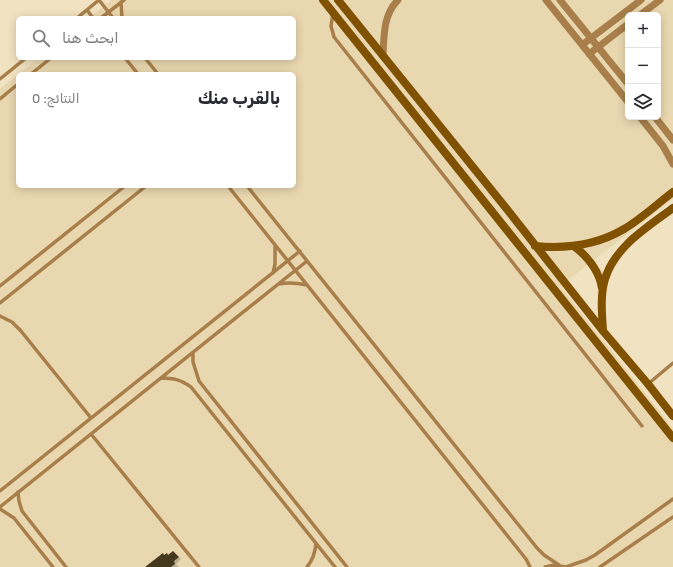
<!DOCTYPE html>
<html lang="ar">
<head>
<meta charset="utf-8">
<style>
  body { margin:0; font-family:Rubik,Cairo,sans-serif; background:#f7f7f7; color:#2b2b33; direction:rtl }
  .controls { position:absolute; right:12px; top:12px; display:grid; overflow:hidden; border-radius:6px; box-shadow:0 2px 10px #0003 }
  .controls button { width:36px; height:36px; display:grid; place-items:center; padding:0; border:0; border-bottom:1px solid #e1e1e2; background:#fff; color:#2b2b33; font:20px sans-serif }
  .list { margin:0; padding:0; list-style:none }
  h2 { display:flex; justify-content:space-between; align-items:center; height:52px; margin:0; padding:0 16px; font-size:17px }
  h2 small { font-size:13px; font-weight:400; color:#7c7c81 }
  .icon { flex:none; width:22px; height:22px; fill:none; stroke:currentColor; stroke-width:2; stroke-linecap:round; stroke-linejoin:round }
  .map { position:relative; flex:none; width:673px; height:567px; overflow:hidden; direction:ltr }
  .search { position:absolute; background:#fff; box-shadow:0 2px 10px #0003; left:16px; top:16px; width:280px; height:44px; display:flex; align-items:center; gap:10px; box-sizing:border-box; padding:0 14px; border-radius:6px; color:#7c7c81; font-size:15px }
  .panel { position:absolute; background:#fff; box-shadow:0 2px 10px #0003; left:16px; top:72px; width:280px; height:116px; border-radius:6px; direction:rtl }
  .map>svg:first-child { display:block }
</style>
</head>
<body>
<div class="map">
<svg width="673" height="567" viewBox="0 0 673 567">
  <rect width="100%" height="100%" fill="#f1e2c1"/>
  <!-- built -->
  <path fill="#e9d7af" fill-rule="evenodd" d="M 112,0 L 673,0 L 673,199 L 560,286 L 673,428 L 673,567 L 0,567 L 0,89 L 18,74 L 18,186 L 294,186 L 294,74 L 18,74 L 39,58 L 294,58 L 294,18 L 89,18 ZM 628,15 L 658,15 L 658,117 L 628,117 Z"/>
  <!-- shadow -->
  <path fill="#0003" d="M 173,552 L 181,559 L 176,564 L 179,567 L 147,567 L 167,554 L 169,555 Z"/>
  <!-- building -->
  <path fill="#45391d" d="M 173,551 L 179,557 L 174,561 L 175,564 L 171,567 L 145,567 L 163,553 L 164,555 L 167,553 L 168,555 Z"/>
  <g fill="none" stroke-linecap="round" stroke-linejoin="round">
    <!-- lane -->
    <path stroke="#a87f4b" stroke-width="3.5" d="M 99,0 L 113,18
      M 121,2 L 122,18
      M 87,10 L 93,18
      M 333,13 L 331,26 L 334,37 L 642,426
      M 77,18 L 99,0
      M 101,18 L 124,0
      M 125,58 L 138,74
      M 145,58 L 158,74
      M 31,74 L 51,58
      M 0,79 L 26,58
      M 0,99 L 18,84
      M 228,186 L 526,559 L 530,567
      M 247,186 L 537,548 L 544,555 L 559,565
      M 273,273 L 275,264 L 275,246
      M 279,284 C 289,282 297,283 307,285
      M 0,286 L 125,186
      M 0,303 L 146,186
      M 0,316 L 12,322 L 21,331 L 91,418
      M 193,352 L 193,362 L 199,381 L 347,567
      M 161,378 C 174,378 181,380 191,387 L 335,567
      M 648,384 L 673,363
      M 91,434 L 199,567
      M 0,491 L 300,251
      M 18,492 L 19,501 L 22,511 L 66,567
      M 0,507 L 307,261
      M 0,509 L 14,518 L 53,567
      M 307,567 C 313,560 315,553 316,544
      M 545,567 L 554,565 L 566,567
      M 566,567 L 586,560 L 595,555 L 673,499
      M 600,567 L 673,517"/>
    <!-- street -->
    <path stroke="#a87f4b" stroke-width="7" d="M 546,0 L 628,102
      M 560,0 L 628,84
      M 640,15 L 660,0
      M 582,45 L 641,0
      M 589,54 L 628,24
      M 383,56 C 384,36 383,15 398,0
      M 640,117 L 663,146 L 673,164
      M 655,117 L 673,140"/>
    <!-- secondary -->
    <path stroke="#805100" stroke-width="8" d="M 323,0 L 673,438
      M 338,0 L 506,208 L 603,331 L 648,384 L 673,416
      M 535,246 C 566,249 597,245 624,229 C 641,219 657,204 673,192
      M 574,246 C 588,257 599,270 602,288
      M 603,331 C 602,314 600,295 605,279 C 615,246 648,227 673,208"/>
  </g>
</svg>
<div class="controls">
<button>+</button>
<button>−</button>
<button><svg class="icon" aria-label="layers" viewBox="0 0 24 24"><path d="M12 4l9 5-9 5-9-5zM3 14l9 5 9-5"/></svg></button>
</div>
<div class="search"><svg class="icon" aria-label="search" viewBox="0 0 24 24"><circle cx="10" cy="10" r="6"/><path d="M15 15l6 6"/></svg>ابحث هنا</div>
<section class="panel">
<h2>بالقرب منك<small>النتائج: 0</small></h2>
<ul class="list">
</ul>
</section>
</div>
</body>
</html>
